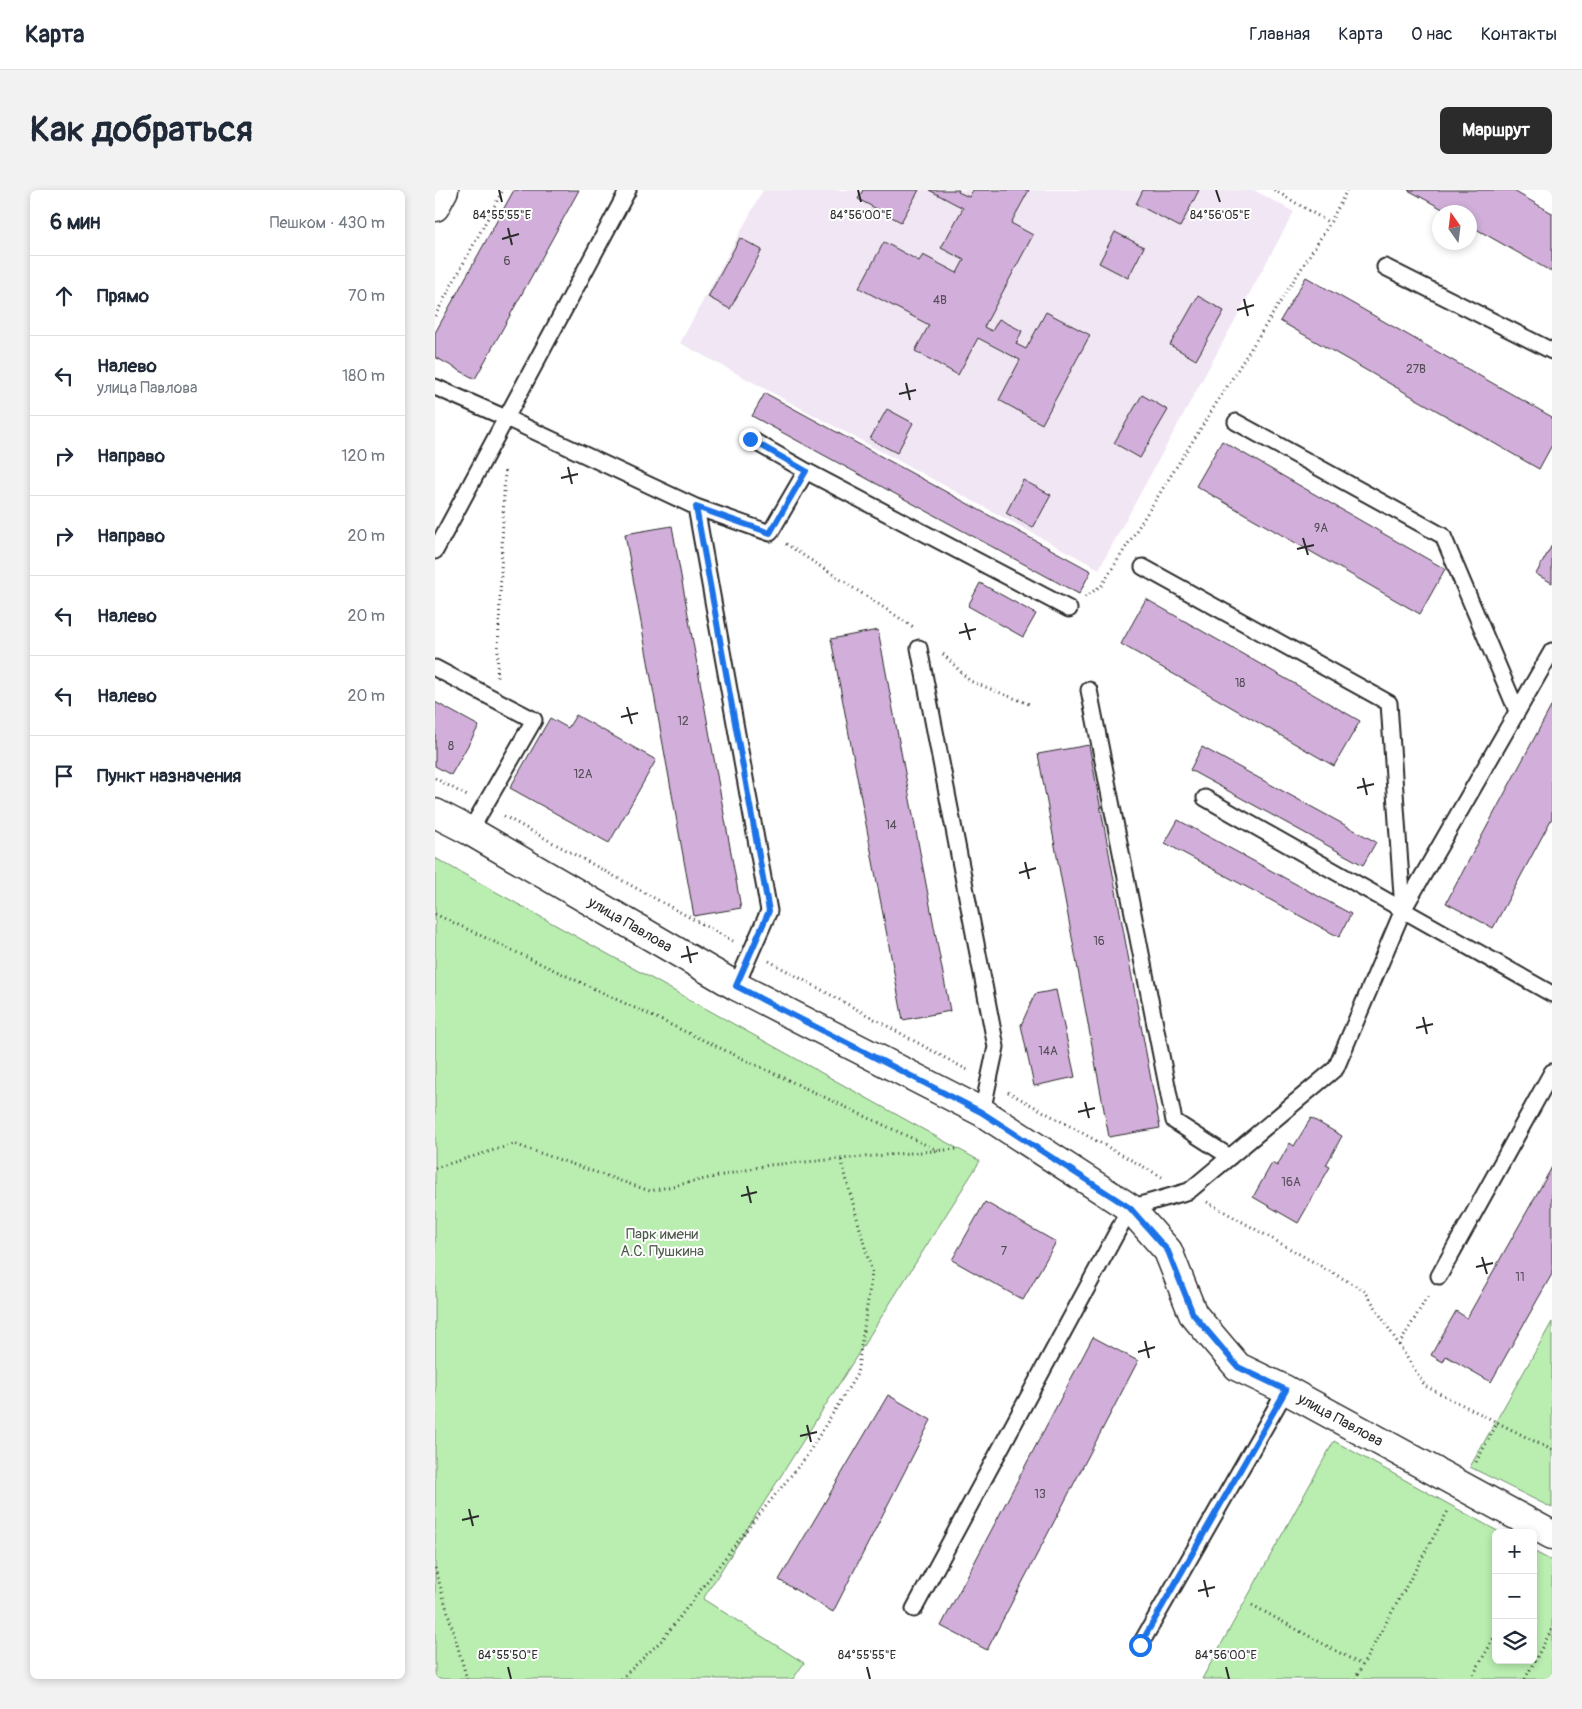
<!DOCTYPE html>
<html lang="ru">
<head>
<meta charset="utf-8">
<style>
  body { margin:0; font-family:Pangolin,sans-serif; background:#f2f2f3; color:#1f2937 }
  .controls { position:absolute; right:15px; bottom:15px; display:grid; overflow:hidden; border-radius:8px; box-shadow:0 2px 8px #0003 }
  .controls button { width:45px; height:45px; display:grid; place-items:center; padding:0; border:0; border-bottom:1px solid #e0e1e3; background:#fff; color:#1f2937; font:25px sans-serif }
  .compass { position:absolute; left:997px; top:15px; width:45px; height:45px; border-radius:50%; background:#fff; box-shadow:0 2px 8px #0003; rotate:346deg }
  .stop { position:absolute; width:15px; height:15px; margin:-11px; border:4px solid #1a73e8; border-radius:50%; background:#fff }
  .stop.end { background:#1a73e8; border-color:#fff; box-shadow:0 1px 5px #0008 }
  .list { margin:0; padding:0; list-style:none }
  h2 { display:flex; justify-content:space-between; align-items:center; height:65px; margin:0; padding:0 20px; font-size:21px }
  h2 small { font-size:16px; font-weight:400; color:#747a83 }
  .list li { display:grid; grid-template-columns:32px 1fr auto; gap:15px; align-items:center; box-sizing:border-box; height:80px; padding:0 20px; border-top:1px solid #e0e1e3 }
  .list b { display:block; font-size:19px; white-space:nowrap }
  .list p { margin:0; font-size:16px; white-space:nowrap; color:#747a83 }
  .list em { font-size:16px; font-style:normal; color:#747a83 }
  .icon { flex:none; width:28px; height:28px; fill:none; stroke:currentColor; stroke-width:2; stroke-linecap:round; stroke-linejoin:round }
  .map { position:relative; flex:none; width:1117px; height:1489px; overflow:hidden; border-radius:8px }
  header { display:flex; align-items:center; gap:30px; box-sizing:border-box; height:70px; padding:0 25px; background:#fff; border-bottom:1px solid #e0e1e3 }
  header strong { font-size:24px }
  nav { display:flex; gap:28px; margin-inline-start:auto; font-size:18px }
  .intro { display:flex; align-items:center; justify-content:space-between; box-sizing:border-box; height:120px; padding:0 30px }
  h1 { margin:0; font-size:35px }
  .button { padding:12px 22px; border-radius:8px; background:#2b2b2b; color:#fff; font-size:18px; font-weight:700 }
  main { display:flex; gap:30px; padding:0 30px }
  aside { flex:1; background:#fff; border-radius:8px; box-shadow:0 2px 8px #0003 }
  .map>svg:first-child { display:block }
</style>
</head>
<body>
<header>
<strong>Карта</strong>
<nav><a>Главная</a><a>Карта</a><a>О нас</a><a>Контакты</a></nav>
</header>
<div class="intro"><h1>Как добраться</h1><a class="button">Маршрут</a></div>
<main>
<aside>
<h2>6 мин<small>Пешком · 430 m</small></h2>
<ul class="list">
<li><svg class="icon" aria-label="ahead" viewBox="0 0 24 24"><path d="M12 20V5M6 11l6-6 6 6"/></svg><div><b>Прямо</b></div><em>70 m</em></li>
<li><svg class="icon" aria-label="left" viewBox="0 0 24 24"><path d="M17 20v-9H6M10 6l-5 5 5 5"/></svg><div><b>Налево</b><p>улица Павлова</p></div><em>180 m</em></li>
<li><svg class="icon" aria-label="right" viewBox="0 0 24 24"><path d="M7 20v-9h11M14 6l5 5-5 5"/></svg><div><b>Направо</b></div><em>120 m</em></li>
<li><svg class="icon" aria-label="right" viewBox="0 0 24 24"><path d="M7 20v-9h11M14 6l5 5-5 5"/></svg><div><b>Направо</b></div><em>20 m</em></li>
<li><svg class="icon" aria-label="left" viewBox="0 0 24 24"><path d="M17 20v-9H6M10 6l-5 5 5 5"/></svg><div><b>Налево</b></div><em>20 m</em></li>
<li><svg class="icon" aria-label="left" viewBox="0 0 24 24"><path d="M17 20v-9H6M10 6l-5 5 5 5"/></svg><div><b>Налево</b></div><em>20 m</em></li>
<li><svg class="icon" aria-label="arrive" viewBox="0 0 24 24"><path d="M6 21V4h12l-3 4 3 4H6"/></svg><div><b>Пункт назначения</b></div></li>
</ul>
</aside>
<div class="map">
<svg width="1117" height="1489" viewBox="0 0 1117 1489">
  <rect width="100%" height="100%" fill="#fff"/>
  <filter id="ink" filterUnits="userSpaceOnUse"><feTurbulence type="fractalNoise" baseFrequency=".02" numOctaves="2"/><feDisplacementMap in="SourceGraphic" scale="10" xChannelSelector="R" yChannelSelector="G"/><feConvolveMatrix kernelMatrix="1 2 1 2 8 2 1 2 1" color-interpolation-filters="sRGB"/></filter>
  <g filter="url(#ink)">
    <!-- built -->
    <path fill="#f1e7f4" d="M 328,0 L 819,0 L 859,22 L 664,379 L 245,153 Z"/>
    <!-- green -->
    <path fill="#b9eeb0" stroke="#728c6e" d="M 0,668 L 545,971 L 268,1409 L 369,1473 L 358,1489 L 0,1489 Z
      M 1117,1132 L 1117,1318 L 1035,1277 Z
      M 899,1251 L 1066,1343 L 1061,1343 L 1061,1470 L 1098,1470 L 1098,1361 L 1117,1371 L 1117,1489 L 767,1489 Z"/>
    <!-- building -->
    <path fill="#d1afda" stroke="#2b2b2b" d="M 79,0 L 144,0 L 40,189 L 0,167 L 0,143 Z
      M 428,0 L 484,0 L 466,32 L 423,9 Z
      M 494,0 L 524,0 L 523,2 L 534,7 L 538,0 L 594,0 L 576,33 L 598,45 L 549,137 L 557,141 L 564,129 L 587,141 L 581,154 L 591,159 L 611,122 L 655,145 L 607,234 L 564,210 L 585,170 L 543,148 L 523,185 L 480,161 L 494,135 L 424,98 L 449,52 L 484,71 L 488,65 L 522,83 L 529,70 L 506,58 L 528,18 Z
      M 708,0 L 764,0 L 745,37 L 701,14 Z
      M 973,0 L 1077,0 L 1117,23 L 1117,82 L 1034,35 L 1034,22 L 1013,22 Z
      M 680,42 L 709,57 L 693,88 L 664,73 Z
      M 305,48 L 327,60 L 295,119 L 273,107 Z
      M 871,87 L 1117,227 L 1117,255 L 1104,279 L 845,131 Z
      M 763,106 L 789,121 L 761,170 L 735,155 Z
      M 330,203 L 656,381 L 644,404 L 317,226 Z
      M 707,205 L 733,220 L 705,268 L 679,253 Z
      M 452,219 L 478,233 L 462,263 L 435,249 Z
      M 787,251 L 1010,379 L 985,424 L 761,296 Z
      M 588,290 L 616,305 L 598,338 L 571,323 Z
      M 237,336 L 306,718 L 259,726 L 190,344 Z
      M 1117,355 L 1117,393 L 1101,384 Z
      M 545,393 L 601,424 L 588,447 L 533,416 Z
      M 711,409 L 925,531 L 899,576 L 686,454 Z
      M 443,440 L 515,821 L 468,830 L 396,449 Z
      M 0,512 L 44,536 L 16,585 L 0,576 Z
      M 1117,515 L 1117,628 L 1058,738 L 1011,713 Z
      M 141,525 L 221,570 L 174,653 L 75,598 L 115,528 L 133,538 Z
      M 654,555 L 725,938 L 674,947 L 603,564 Z
      M 767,557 L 941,652 L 928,675 L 755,580 Z
      M 743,630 L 916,724 L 904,747 L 730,653 Z
      M 621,800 L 640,887 L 599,896 L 586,835 L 600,804 Z
      M 876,928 L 907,946 L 891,975 L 895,977 L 863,1033 L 818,1007 L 837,973 L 842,976 L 855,953 L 859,956 Z
      M 1117,977 L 1117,1084 L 1056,1192 L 1011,1166 L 1008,1172 L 996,1165 L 1021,1121 L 1032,1128 Z
      M 550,1012 L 621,1052 L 588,1110 L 517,1070 Z
      M 658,1147 L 703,1171 L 552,1460 L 506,1436 Z
      M 453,1205 L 496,1230 L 398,1422 L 344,1390 Z"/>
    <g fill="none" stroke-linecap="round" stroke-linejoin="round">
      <!-- service casing -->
      <g stroke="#2b2b2b" stroke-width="19">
        <path id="service" d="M 950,77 L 1117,161
          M 0,197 L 71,228 L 261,317 L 335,343 L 371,281 L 634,419
          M 801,232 L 1008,346 L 1082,521
          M 315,249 L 371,281
          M 261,317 L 334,721 L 301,796
          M 0,361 L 193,0
          M 708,377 L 954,513 L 968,720 L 1117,804
          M 484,458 L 561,857 L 547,922
          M 0,478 L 99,530 L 35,641
          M 654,500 L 739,931 L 795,967
          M 770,608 L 968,720
          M 1004,1086 L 1117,882
          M 479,1419 L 695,1018 L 754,1001 L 901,878 L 968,720 L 1117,461
          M 705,1455 L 851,1200"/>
      </g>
      <!-- tertiary casing -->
      <g stroke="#2b2b2b" stroke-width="31">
        <g id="tertiary">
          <path d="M 0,17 L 9,0"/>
          <path id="s1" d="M 0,623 L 35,641 L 301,796 L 547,922 L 695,1018 L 733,1061 L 758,1124 L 803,1177 L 851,1200 L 1117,1345"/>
        </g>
      </g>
      <!-- path -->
      <path stroke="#2b2b2b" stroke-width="3" stroke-dasharray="1 4" stroke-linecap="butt" d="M 839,0 L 895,33
        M 0,126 L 68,0
        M 351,354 L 480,438
        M 650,407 L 667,395 L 895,33 L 912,0
        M 508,464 L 535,491 L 594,514
        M 62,487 L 70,278
        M 0,588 L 32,606
        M 69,626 L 298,751
        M 0,724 L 504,961
        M 334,771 L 534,881
        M 573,902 L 727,987
        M 0,978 L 79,954 L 215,1001 L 334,975 L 522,959
        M 772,1012 L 930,1101 L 990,1196 L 1117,1260
        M 964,1155 L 994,1104
        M 1041,1272 L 1063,1232
        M 0,1378 L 32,1489
        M 817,1415 L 927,1475
        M 186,1489 L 227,1450 L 310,1342 L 371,1267 L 422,1184 L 437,1083 L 406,969
        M 920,1489 L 1014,1319
        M 1036,1489 L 1061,1444
        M 1090,1489 L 1117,1439"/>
      <!-- service -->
      <use href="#service" stroke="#fff" stroke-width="15"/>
      <!-- tertiary -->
      <use href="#tertiary" stroke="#fff" stroke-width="28"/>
    </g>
  </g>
  <g fill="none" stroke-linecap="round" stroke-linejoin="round" filter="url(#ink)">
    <!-- route -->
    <path stroke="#1a73e8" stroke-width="6" d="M 315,249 L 371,281 L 335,343 L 261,317 L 334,721 L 301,796 L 546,922 L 695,1018 L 733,1061 L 758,1124 L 803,1177 L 851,1200 L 705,1455"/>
  </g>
  <!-- ticks -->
  <path fill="none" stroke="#2b2b2b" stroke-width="2" d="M 64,0 L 67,12M 423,0 L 426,12M 781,0 L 785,12M 73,38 L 77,55M 67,49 L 84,44M 809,109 L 813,126M 802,120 L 819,115M 471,193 L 475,210M 464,204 L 481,200M 133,277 L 137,294M 126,288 L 143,284M 868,348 L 873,365M 862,359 L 879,355M 530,433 L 535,450M 524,443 L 541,439M 192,517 L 197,534M 186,527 L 203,523M 928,588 L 932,605M 922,598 L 939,594M 590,672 L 594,689M 584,683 L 601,678M 252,756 L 256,773M 246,767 L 263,763M 988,827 L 992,844M 981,838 L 998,834M 650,912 L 654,928M 643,922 L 660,918M 312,996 L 316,1013M 306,1006 L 322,1002M 1047,1067 L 1052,1084M 1041,1077 L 1058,1073M 710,1151 L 714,1168M 703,1162 L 720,1157M 372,1235 L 376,1252M 365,1246 L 382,1242M 34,1319 L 38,1336M 27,1330 L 44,1326M 769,1390 L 773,1407M 763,1401 L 780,1397M 73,1477 L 76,1489M 432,1477 L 435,1489M 791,1477 L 794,1489"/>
  <g text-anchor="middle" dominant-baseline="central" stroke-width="4" stroke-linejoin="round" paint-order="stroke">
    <!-- number labels -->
    <g font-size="12" fill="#544c57">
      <text x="72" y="71">6</text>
      <text x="505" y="110">4В</text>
      <text x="981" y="179">27В</text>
      <text x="886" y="338">9А</text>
      <text x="805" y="493">18</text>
      <text x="248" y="531">12</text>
      <text x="16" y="556">8</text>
      <text x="148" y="584">12А</text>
      <text x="456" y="635">14</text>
      <text x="664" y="751">16</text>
      <text x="613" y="861">14А</text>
      <text x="856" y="992">16А</text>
      <text x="569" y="1061">7</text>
      <text x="1085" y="1087">11</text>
      <text x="605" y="1304">13</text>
    </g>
    <!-- street labels -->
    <g font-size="15" fill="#2b2b2b" stroke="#fff">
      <text stroke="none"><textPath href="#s1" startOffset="225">улица Павлова</textPath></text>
      <text stroke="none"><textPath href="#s1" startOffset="1110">улица Павлова</textPath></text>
    </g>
    <!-- park labels -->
    <g font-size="15" fill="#4e5c4c" stroke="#fff">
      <text x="227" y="1044">Парк имени<tspan x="227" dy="17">А.С. Пушкина</tspan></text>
    </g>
  </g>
  <g font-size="12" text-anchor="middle" fill="#2b2b2b" stroke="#fff" stroke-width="4" stroke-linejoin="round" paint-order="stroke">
    <text x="67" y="29">84°55'55"E</text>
    <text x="426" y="29">84°56'00"E</text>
    <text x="785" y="29">84°56'05"E</text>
    <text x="73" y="1469">84°55'50"E</text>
    <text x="432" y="1469">84°55'55"E</text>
    <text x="791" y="1469">84°56'00"E</text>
  </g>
</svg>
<div class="controls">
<button>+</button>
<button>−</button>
<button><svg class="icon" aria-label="layers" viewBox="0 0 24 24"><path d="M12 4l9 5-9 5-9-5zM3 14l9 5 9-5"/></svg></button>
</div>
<svg class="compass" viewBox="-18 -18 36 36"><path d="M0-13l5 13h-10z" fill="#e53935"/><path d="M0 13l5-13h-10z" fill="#747a83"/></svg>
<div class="stop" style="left:705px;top:1455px"></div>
<div class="stop end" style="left:315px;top:249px"></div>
</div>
</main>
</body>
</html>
